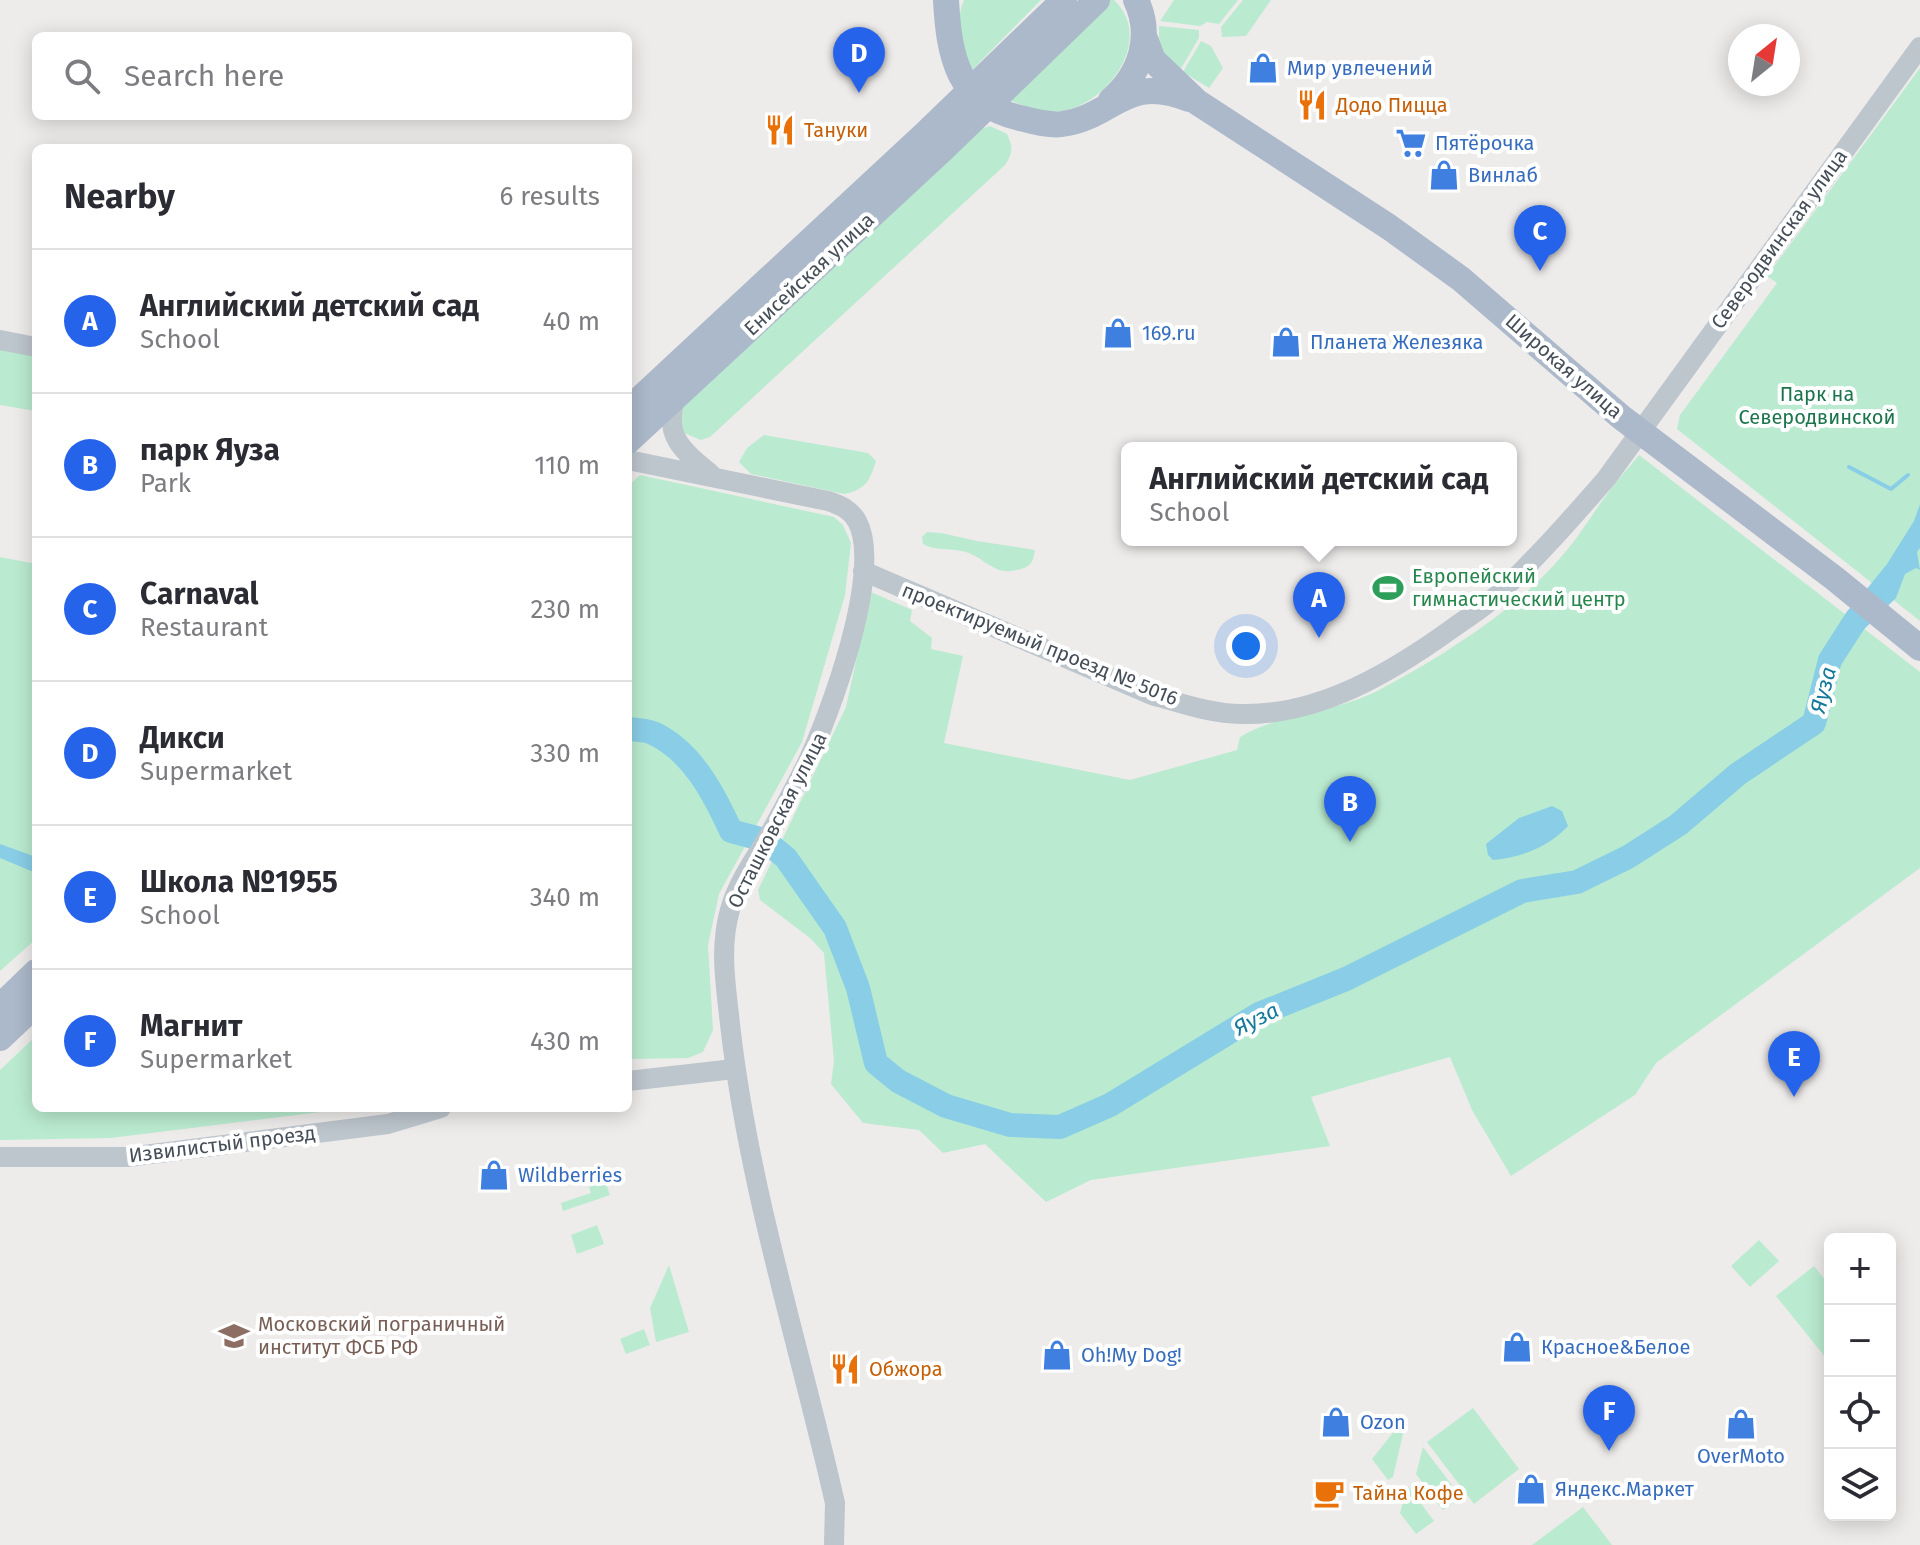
<!DOCTYPE html>
<html lang="en">
<head>
<meta charset="utf-8">
<style>
  body { margin:0; font-family:"Fira Sans",sans-serif; background:#f2f2f3; color:#2b2b33 }
  .controls { position:absolute; right:24px; bottom:24px; display:grid; overflow:hidden; border-radius:12px; box-shadow:0 4px 20px #0003 }
  .controls button { width:72px; height:72px; display:grid; place-items:center; padding:0; border:0; border-bottom:2px solid #e1e1e2; background:#fff; color:#2b2b33; font:40px sans-serif }
  .compass { position:absolute; left:1728px; top:24px; width:72px; height:72px; border-radius:50%; background:#fff; box-shadow:0 4px 20px #0003; rotate:30deg }
  .you { position:absolute; left:1246px; top:646px; width:28px; height:28px; margin:-20px; border:6px solid #fff; border-radius:50%; background:#1a73e8; box-shadow:0 0 0 12px #1a73e833 }
  .badge { display:grid; place-items:center; width:52px; height:52px; border-radius:50%; background:#2563eb; color:#fff; font-size:26px; font-weight:700 }
  .pin { position:absolute; translate:-50% -66px; filter:drop-shadow(0 2px 4px #0008) }
  .pin::after { content:''; position:absolute; top:42px; width:28px; height:24px; background:inherit; clip-path:polygon(0 0,100% 0,50% 100%) }
  .popup { position:absolute; left:1121px; top:442px; width:396px; height:104px; box-sizing:border-box; display:grid; place-content:center; border-radius:12px; background:#fff; filter:drop-shadow(0 2px 6px #0005); font-size:26px; white-space:nowrap; color:#7c7c81 }
  .popup b { font-size:30px; color:#2b2b33 }
  .popup::after { content:''; position:absolute; left:50%; top:100%; margin-left:-16px; border:16px solid transparent; border-top-color:#fff }
  .list { margin:0; padding:0; list-style:none }
  h2 { display:flex; justify-content:space-between; align-items:center; height:104px; margin:0; padding:0 32px; font-size:34px }
  h2 small { font-size:26px; font-weight:400; color:#7c7c81 }
  .list li { display:grid; grid-template-columns:52px 1fr auto; gap:24px; align-items:center; box-sizing:border-box; height:144px; padding:0 32px; border-top:2px solid #e1e1e2 }
  .list b { display:block; font-size:30px; white-space:nowrap }
  .list p { margin:0; font-size:26px; white-space:nowrap; color:#7c7c81 }
  .list em { font-size:26px; font-style:normal; color:#7c7c81 }
  .icon { flex:none; width:44px; height:44px; fill:none; stroke:currentColor; stroke-width:2; stroke-linecap:round; stroke-linejoin:round }
  .map { position:relative; flex:none; width:1920px; height:1545px; overflow:hidden }
  .search { position:absolute; background:#fff; box-shadow:0 4px 20px #0003; left:32px; top:32px; width:600px; height:88px; display:flex; align-items:center; gap:20px; box-sizing:border-box; padding:0 28px; border-radius:12px; color:#7c7c81; font-size:30px }
  .panel { position:absolute; background:#fff; box-shadow:0 4px 20px #0003; left:32px; top:144px; width:600px; height:968px; border-radius:12px }
  .map>svg:first-child { display:block }
</style>
</head>
<body>
<div class="map">
<svg width="1920" height="1545" viewBox="0 0 1920 1545">
  <rect width="100%" height="100%" fill="#eeebeb"/>
  <!-- green -->
  <path fill="#baebd0" d="M 964,0 L 1041,0 L 972,70 C 961,48 954,23 964,0 Z
    M 1109,0 L 1114,0 C 1155,39 1108,104 1062,111 C 1043,114 1026,107 1009,100 Z
    M 1174,0 L 1238,0 L 1219,24 L 1207,22 L 1200,26 L 1160,21 Z
    M 1243,0 L 1271,0 L 1246,36 L 1222,37 L 1221,27 Z
    M 1159,26 L 1199,30 L 1199,38 L 1180,70 L 1159,52 Z
    M 1201,41 L 1211,46 L 1223,68 L 1209,88 L 1183,72 Z
    M 1920,68 L 1920,621 L 1677,429 L 1680,415 L 1777,283 L 1767,276 Z
    M 990,126 L 1007,134 C 1013,147 1013,153 1005,165 L 710,437 L 701,440 L 684,433 L 678,417 L 682,407 L 980,129 Z
    M 0,348 L 36,356 L 36,411 L 0,405 Z
    M 764,435 L 868,453 L 876,461 C 870,481 865,490 844,494 L 751,474 L 739,462 L 747,448 Z
    M 1639,455 L 1920,672 L 1920,868 L 1656,1063 L 1635,1095 L 1511,1176 L 1472,1110 L 1450,1057 L 1311,1097 L 1330,1146 L 1091,1180 L 1046,1202 L 985,1144 L 943,1153 L 919,1130 L 863,1123 L 831,1084 L 834,1061 L 824,953 L 810,938 L 760,900 L 758,890 L 846,707 L 871,592 L 912,610 L 910,621 L 932,638 L 931,649 L 963,656 L 944,743 L 1130,780 L 1237,750 L 1240,737 C 1282,712 1335,713 1379,690 C 1440,658 1516,610 1561,557 C 1579,537 1592,514 1608,493 C 1617,480 1629,468 1639,455 Z
    M 640,475 L 834,517 L 843,525 L 851,543 L 845,595 L 802,742 L 719,894 L 708,945 L 713,1030 L 703,1052 L 688,1058 L 630,1059 L 628,1055 L 628,486 Z
    M 927,532 L 941,533 L 977,541 L 1035,550 C 1033,561 1032,566 1021,569 C 992,578 986,556 962,551 C 949,548 935,551 923,544 L 922,537 Z
    M 0,557 L 36,564 L 36,939 L 0,971 Z
    M 36,1036 L 36,1108 L 353,1108 L 111,1138 L 0,1140 L 0,1070 Z
    M 605,1181 L 610,1195 L 563,1211 L 561,1203 L 591,1193 L 589,1187 Z
    M 597,1225 L 604,1244 L 577,1254 L 571,1235 Z
    M 1759,1240 L 1779,1261 L 1750,1287 L 1731,1266 Z
    M 669,1265 L 689,1332 L 656,1342 L 650,1308 Z
    M 1814,1266 L 1830,1286 L 1830,1363 L 1776,1296 Z
    M 644,1329 L 650,1345 L 626,1354 L 620,1339 Z
    M 1473,1408 L 1519,1469 L 1474,1504 L 1427,1442 Z
    M 1396,1429 L 1403,1434 L 1393,1477 L 1388,1480 L 1372,1459 Z
    M 1423,1447 L 1461,1497 L 1443,1510 L 1416,1474 Z
    M 1408,1486 L 1434,1521 L 1416,1534 L 1400,1513 Z
    M 1583,1507 L 1612,1545 L 1532,1545 Z"/>
  <!-- water -->
  <path fill="#89cee6" d="M 1920,504 L 1920,548 L 1917,552 L 1920,570 L 1916,568 L 1905,574 L 1896,598 L 1852,641 L 1840,644 L 1841,621 L 1887,564 L 1914,521 Z
    M 1552,806 L 1562,811 L 1568,826 C 1547,848 1522,857 1493,860 L 1488,855 L 1486,844 L 1519,818 Z
    M 0,844 L 36,857 L 36,873 L 0,858 Z"/>
  <g fill="none" stroke-linecap="round" stroke-linejoin="round">
    <!-- stream -->
    <path stroke="#89cee6" stroke-width="4" d="M 1849,467 L 1891,489 L 1908,475"/>
    <!-- river -->
    <path stroke="#89cee6" stroke-width="24" d="M 628,729 C 636,730 646,730 653,733 C 692,751 714,794 731,831 L 764,840 L 786,858 L 835,928 L 858,988 L 876,1063 L 898,1081 L 946,1106 L 1010,1125 L 1060,1127 L 1110,1105 L 1259,1014 L 1346,979 L 1522,891 L 1577,882 L 1628,857 L 1678,825 L 1738,774 L 1814,723 L 1830,660 L 1857,618"/>
    <!-- minor -->
    <path stroke="#bdc5cd" stroke-width="20" d="M 0,340 L 36,347
      M 675,399 C 663,438 685,452 712,475
      M 628,460 L 828,501 C 840,505 850,509 857,521 C 884,570 829,717 806,765 C 793,791 780,816 766,840 C 752,863 737,884 730,910 C 719,948 726,986 730,1024 C 748,1186 799,1344 835,1503 L 834,1545
      M 863,571 L 1152,695 C 1181,703 1211,714 1241,714 C 1319,716 1392,672 1453,628 C 1468,617 1484,608 1497,595 C 1536,559 1571,519 1606,479 L 1920,47
      M 628,1081 L 734,1069
      M 0,1157 L 128,1157 L 388,1124 L 441,1108"/>
    <!-- major -->
    <path stroke="#acb9ca" stroke-width="26" d="M 946,0 C 949,55 957,104 1020,118 C 1033,121 1049,126 1062,124 C 1114,117 1125,73 1189,99
      M 1145,39 L 1153,60 L 1197,102 L 1389,227 L 1461,279 L 1621,417 L 1834,578 L 1920,648
      M 1111,100 C 1141,74 1153,36 1136,0
      M 628,410 L 925,134 L 1064,0
      M 628,441 L 943,149 L 1097,0
      M 0,1007 L 36,972
      M 0,1038 L 36,1004"/>
  </g>
  <!-- icons -->
  <defs>
    <g id="shop-bare" transform="scale(2.4)"><path d="M-5-2.5h2.3a2.7 3.5 0 0 1 5.4 0H5L5.5 6h-11ZM-1.5-2.5h3a1.5 2.3 0 0 0-3 0Z" fill="#3f7fe0" stroke="#fff" stroke-width="2.5" paint-order="stroke"/></g>
    <g id="restaurant-bare" transform="scale(2.4)"><path d="M-5-6h1v4h1v-4h1v4h1v-4h1v5L-1.5 .5V6h-2V.5L-5-1ZM5-6V6H3V1.5H1.5Q1.5-4 5-6Z" fill="#e8710a" stroke="#fff" stroke-width="2.5" paint-order="stroke"/></g>
    <g id="supermarket-bare" transform="scale(2.4)"><path d="M-6-5.5h2.5l.6 2H6L4.5 2H-2.5L-4.4-4H-6ZM-1.5 3.2a1.3 1.3 0 1 0 .1 0ZM3 3.2a1.3 1.3 0 1 0 .1 0Z" fill="#3f7fe0" stroke="#fff" stroke-width="2.5" paint-order="stroke"/></g>
    <g id="stadium-bare" transform="scale(2.4)"><path d="M0-5a6.5 5 0 1 0 0 10a6.5 5 0 1 0 0-10ZM-3.5-1.8h7v3.6h-7Z" fill="#2e9e5b" stroke="#fff" stroke-width="2.5" paint-order="stroke"/></g>
    <g id="university-bare" transform="scale(2.4)"><path d="M0-5L7-2L0 1L-7-2ZM-4 1L0 2.5L4 1V4Q0 6-4 4Z" fill="#8d6e63" stroke="#fff" stroke-width="2.5" paint-order="stroke"/></g>
    <g id="cafe-bare" transform="scale(2.4)"><path d="M-5.5-4.5H6V0H3Q3 3.5 0 3.5H-2.5Q-5.5 3.5-5.5 0ZM3-3.2v2h1.7v-2ZM-6 4.5H4V6H-6Z" fill="#e8710a" stroke="#fff" stroke-width="2.5" paint-order="stroke"/></g>
  </defs>
  <g fill-rule="evenodd">
    <use href="#shop-bare" x="1263" y="68"/>
    <use href="#restaurant-bare" x="1312" y="105"/>
    <use href="#restaurant-bare" x="780" y="130"/>
    <use href="#supermarket-bare" x="1411" y="143"/>
    <use href="#shop-bare" x="1444" y="175"/>
    <use href="#shop-bare" x="1118" y="333"/>
    <use href="#shop-bare" x="1286" y="342"/>
    <use href="#stadium-bare" x="1388" y="588"/>
    <use href="#shop-bare" x="494" y="1175"/>
    <use href="#university-bare" x="234" y="1336"/>
    <use href="#shop-bare" x="1517" y="1347"/>
    <use href="#shop-bare" x="1057" y="1355"/>
    <use href="#restaurant-bare" x="845" y="1369"/>
    <use href="#shop-bare" x="1336" y="1422"/>
    <use href="#shop-bare" x="1741" y="1424"/>
    <use href="#shop-bare" x="1531" y="1489"/>
    <use href="#cafe-bare" x="1329" y="1493"/>
  </g>
  <g text-anchor="middle" dominant-baseline="central" stroke-width="8" stroke-linejoin="round" paint-order="stroke">
    <!-- shop labels -->
    <g font-size="20" fill="#366cbe" stroke="#fff" text-anchor="start">
      <text x="1287" y="68">Мир увлечений</text>
      <text x="1435" y="143">Пятёрочка</text>
      <text x="1468" y="175">Винлаб</text>
      <text x="1142" y="333">169.ru</text>
      <text x="1310" y="342">Планета Железяка</text>
      <text x="518" y="1175">Wildberries</text>
      <text x="1541" y="1347">Красное&amp;Белое</text>
      <text x="1081" y="1355">Oh!My Dog!</text>
      <text x="1360" y="1422">Ozon</text>
      <text x="1741" y="1456" text-anchor="middle">OverMoto</text>
      <text x="1555" y="1489">Яндекс.Маркет</text>
    </g>
    <!-- food labels -->
    <g font-size="20" fill="#c56008" stroke="#fff" text-anchor="start">
      <text x="1336" y="105">Додо Пицца</text>
      <text x="804" y="130">Тануки</text>
      <text x="869" y="1369">Обжора</text>
      <text x="1353" y="1493">Тайна Кофе</text>
    </g>
    <!-- street labels -->
    <g font-size="20" fill="#454e58" stroke="#fff">
      <text transform="translate(1779 239) rotate(-54)">Северодвинская улица</text>
      <text transform="translate(809 274) rotate(-43)">Енисейская улица</text>
      <text transform="translate(1564 366) rotate(41)">Широкая улица</text>
      <text transform="translate(1040 644) rotate(22)">проектируемый проезд № 5016</text>
      <text transform="translate(777 820) rotate(-63)">Осташковская улица</text>
      <text transform="translate(222 1144) rotate(-7)">Извилистый проезд</text>
    </g>
    <!-- park labels -->
    <g font-size="20" fill="#1b744c" stroke="#fff">
      <text x="1817" y="394">Парк на<tspan x="1817" dy="23">Северодвинской</tspan></text>
    </g>
    <!-- leisure labels -->
    <g font-size="20" fill="#27864d" stroke="#fff" text-anchor="start">
      <text x="1412" y="576">Европейский<tspan x="1412" dy="23">гимнастический центр</tspan></text>
    </g>
    <!-- education labels -->
    <g font-size="20" fill="#785e54" stroke="#fff" text-anchor="start">
      <text x="258" y="1324">Московский пограничный<tspan x="258" dy="23">институт ФСБ РФ</tspan></text>
    </g>
    <!-- water labels -->
    <g font-size="22" font-style="italic" fill="#13799c" stroke="#fff">
      <text transform="translate(1823 690) rotate(-75)">Яуза</text>
      <text transform="translate(1256 1019) rotate(-27)">Яуза</text>
    </g>
  </g>
</svg>
<div class="controls">
<button>+</button>
<button>−</button>
<button><svg class="icon" aria-label="locate" viewBox="0 0 24 24"><circle cx="12" cy="12" r="6"/><path d="M12 2v4M12 18v4M2 12h4M18 12h4"/></svg></button>
<button><svg class="icon" aria-label="layers" viewBox="0 0 24 24"><path d="M12 4l9 5-9 5-9-5zM3 14l9 5 9-5"/></svg></button>
</div>
<svg class="compass" viewBox="-18 -18 36 36"><path d="M0-13l5 13h-10z" fill="#e53935"/><path d="M0 13l5-13h-10z" fill="#7c7c81"/></svg>
<div class="you"></div>
<div class="pin badge" style="left:1319px;top:638px">A</div>
<div class="popup"><b>Английский детский сад</b>School</div>
<div class="pin badge" style="left:1350px;top:842px">B</div>
<div class="pin badge" style="left:1540px;top:271px">C</div>
<div class="pin badge" style="left:859px;top:93px">D</div>
<div class="pin badge" style="left:1794px;top:1097px">E</div>
<div class="pin badge" style="left:1609px;top:1451px">F</div>
<div class="search"><svg class="icon" aria-label="search" viewBox="0 0 24 24"><circle cx="10" cy="10" r="6"/><path d="M15 15l6 6"/></svg>Search here</div>
<section class="panel">
<h2>Nearby<small>6 results</small></h2>
<ul class="list">
<li><span class="badge">A</span><div><b>Английский детский сад</b><p>School</p></div><em>40 m</em></li>
<li><span class="badge">B</span><div><b>парк Яуза</b><p>Park</p></div><em>110 m</em></li>
<li><span class="badge">C</span><div><b>Carnaval</b><p>Restaurant</p></div><em>230 m</em></li>
<li><span class="badge">D</span><div><b>Дикси</b><p>Supermarket</p></div><em>330 m</em></li>
<li><span class="badge">E</span><div><b>Школа №1955</b><p>School</p></div><em>340 m</em></li>
<li><span class="badge">F</span><div><b>Магнит</b><p>Supermarket</p></div><em>430 m</em></li>
</ul>
</section>
</div>
</body>
</html>
